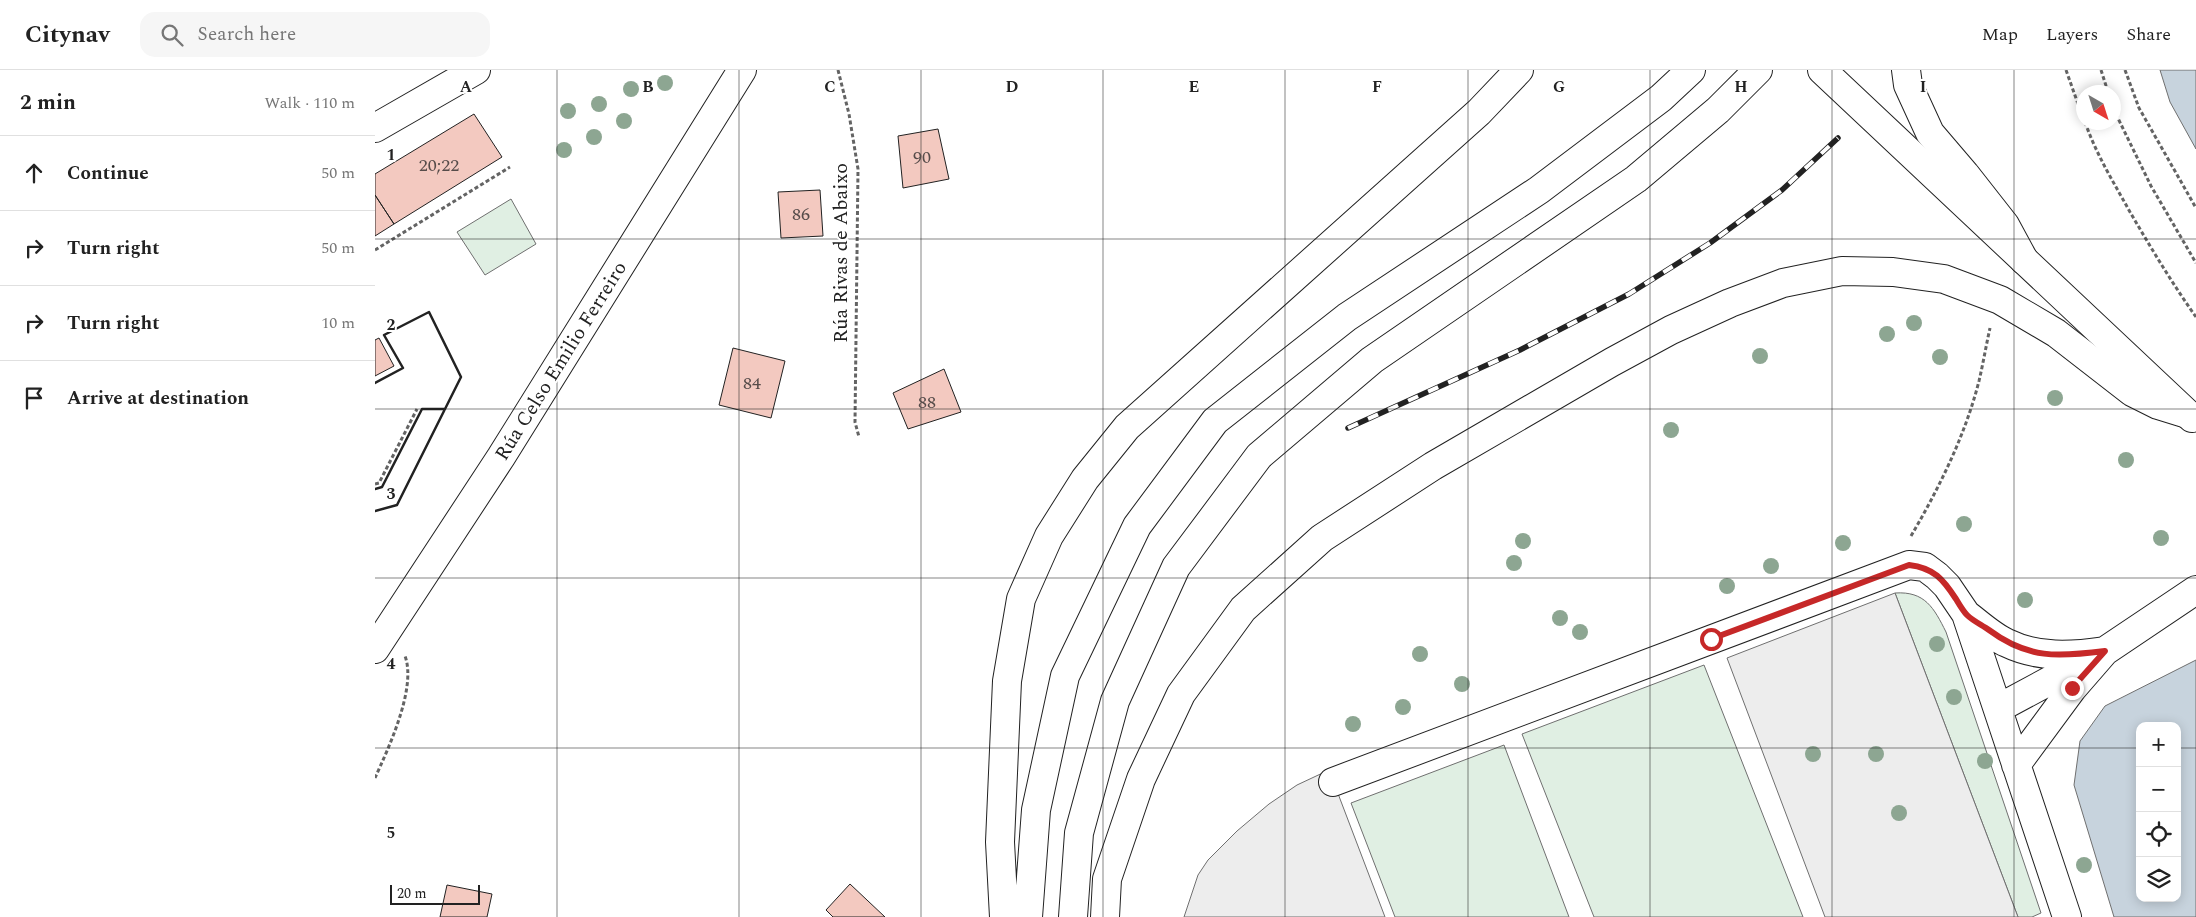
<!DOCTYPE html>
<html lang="en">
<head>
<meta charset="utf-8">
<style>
  body { margin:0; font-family:Spectral,serif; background:#f6f6f6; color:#222 }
  .controls { position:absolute; right:15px; bottom:15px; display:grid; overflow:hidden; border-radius:10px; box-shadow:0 2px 12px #0003 }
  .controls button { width:45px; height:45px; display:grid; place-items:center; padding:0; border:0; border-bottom:1px solid #e0e0e0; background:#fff; color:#222; font:25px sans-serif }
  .compass { position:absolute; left:1701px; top:15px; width:45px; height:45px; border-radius:50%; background:#fff; box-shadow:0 2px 12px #0003; rotate:141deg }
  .scale { position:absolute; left:15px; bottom:12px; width:90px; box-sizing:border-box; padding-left:5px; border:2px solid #222; border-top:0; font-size:14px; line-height:18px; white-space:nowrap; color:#222; -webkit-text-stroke:4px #fff; paint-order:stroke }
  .stop { position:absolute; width:15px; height:15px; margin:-11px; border:4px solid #c62828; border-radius:50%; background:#fff }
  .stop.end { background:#c62828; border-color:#fff; box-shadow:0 1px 5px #0008 }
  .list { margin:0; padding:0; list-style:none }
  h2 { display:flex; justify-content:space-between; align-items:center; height:65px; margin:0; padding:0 20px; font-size:21px }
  h2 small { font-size:16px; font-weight:400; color:#767676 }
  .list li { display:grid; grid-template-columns:32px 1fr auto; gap:15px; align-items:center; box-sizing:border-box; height:75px; padding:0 20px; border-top:1px solid #e0e0e0 }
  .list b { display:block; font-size:19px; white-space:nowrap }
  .list em { font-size:16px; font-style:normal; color:#767676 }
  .icon { flex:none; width:28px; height:28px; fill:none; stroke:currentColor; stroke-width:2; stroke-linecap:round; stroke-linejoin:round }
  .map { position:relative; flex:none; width:1821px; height:847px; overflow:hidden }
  header { display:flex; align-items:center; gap:30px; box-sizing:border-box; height:70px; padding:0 25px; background:#fff; border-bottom:1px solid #e0e0e0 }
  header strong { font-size:24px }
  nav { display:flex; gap:28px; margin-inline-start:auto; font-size:18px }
  .search { width:350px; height:45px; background:#f6f6f6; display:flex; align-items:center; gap:12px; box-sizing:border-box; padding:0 18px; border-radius:15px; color:#767676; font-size:19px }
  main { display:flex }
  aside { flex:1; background:#fff }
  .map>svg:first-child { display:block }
</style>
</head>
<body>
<header>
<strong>Citynav</strong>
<div class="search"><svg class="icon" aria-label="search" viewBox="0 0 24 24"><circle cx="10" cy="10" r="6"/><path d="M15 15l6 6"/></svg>Search here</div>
<nav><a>Map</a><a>Layers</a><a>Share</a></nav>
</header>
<main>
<aside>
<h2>2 min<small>Walk · 110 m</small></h2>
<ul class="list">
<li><svg class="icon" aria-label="ahead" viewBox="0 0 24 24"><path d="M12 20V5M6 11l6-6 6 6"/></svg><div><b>Continue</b></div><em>50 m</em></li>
<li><svg class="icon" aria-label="right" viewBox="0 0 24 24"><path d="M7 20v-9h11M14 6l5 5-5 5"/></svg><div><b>Turn right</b></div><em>50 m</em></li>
<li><svg class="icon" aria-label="right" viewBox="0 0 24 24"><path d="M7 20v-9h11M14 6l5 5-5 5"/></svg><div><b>Turn right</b></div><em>10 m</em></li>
<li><svg class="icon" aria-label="arrive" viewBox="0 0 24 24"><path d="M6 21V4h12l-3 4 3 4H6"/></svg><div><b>Arrive at destination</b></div></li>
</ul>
</aside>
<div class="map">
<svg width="1821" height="847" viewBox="0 0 1821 847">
  <rect width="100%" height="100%" fill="#fff"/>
  <!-- green -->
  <path fill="#e0efe3" stroke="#6f6f6f" d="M 136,129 L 161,174 L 110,205 L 82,162 Z
    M 1520,523 C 1550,521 1559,538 1571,562 L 1666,843 L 1657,847 L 1643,847 Z
    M 1329,595 L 1428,847 L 1219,847 L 1147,664 Z
    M 1129,675 L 1194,847 L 1020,847 L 976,733 Z"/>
  <!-- parking -->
  <path fill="#ededed" stroke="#6f6f6f" d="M 1520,523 L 1643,847 L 1450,847 L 1352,588 Z
    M 954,700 L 1010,847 L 809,847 L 823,805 L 833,790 L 862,761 L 894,734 L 922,715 Z"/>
  <!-- water -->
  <path fill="#c7d3dd" stroke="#6f6f6f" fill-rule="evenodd" d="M 1785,0 L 1821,0 L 1821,79 L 1795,32 Z
    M 1821,590 L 1821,847 L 1739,847 L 1699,715 L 1705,671 L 1730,636 ZM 1765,656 L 1802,656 L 1802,828 L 1765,828 Z"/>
  <!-- building -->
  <path fill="#f3c9c0" stroke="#222" d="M 99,44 L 127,87 L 19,154 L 0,125 L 0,104 Z
    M 563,59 L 574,109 L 528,118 L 523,66 Z
    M 445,120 L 448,166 L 406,168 L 403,122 Z
    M 0,125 L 19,154 L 0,166 Z
    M 4,268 L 19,296 L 0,306 L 0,270 Z
    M 358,278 L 410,291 L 396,348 L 344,335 Z
    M 569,299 L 586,342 L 533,359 L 518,323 Z
    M 475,814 L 510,847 L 458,847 L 451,840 Z
    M 72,815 L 117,824 L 112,847 L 65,847 Z"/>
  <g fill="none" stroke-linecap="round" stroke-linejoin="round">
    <!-- minor casing -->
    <g stroke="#222" stroke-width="30">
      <path id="minor" d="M 0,58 L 101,0
        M 1591,544 C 1604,554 1618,567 1632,573 C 1663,588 1696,586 1730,581 L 1697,619 L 1641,695
        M 0,579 L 126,387 L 367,0
        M 1624,638 L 1730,581 L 1821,520
        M 958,712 L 1534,495 L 1550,497 L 1562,506 L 1572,516 L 1591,544 L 1692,847"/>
    </g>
    <!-- secondary casing -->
    <g stroke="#222" stroke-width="30">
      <path id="secondary" d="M 1447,0 L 1817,348"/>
    </g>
    <!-- trunk casing -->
    <g stroke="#222" stroke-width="30">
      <path id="trunk" d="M 1531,0 L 1533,15 L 1555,63 L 1590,104 L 1630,155 L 1649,190
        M 629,847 L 625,772 L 632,611 L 646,529 L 674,466 L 710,409 L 752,357 L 1104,42 L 1144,0
        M 653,847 L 661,740 L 690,606 L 762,456 L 840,351 L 972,247 L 1164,120 L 1286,28 L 1316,0
        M 698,847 L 704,763 L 740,631 L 801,497 L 884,386 L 997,290 L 1261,109 L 1343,40 L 1383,0
        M 730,847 L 732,809 L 766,709 L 806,624 L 868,539 L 947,468 L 1058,396 L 1237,292 L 1296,260 L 1355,233 L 1408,213 L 1467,201 L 1518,202 L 1569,209 L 1625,230 L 1681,263 L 1757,322 L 1783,335 L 1812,344"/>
    </g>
    <!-- path -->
    <path stroke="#646464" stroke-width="3" stroke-dasharray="4 2.5" stroke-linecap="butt" d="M 463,0 L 474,44 L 483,99 L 480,352 L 484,367
      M 1691,0 L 1708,48
      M 1726,0 L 1733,22
      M 1750,0 L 1764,38 L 1821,138
      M 1738,38 L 1776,116 L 1821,193
      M 1710,52 C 1721,84 1739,113 1755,142 C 1776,178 1797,213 1821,247
      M 0,180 L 135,97
      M 0,414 L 4,413 L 42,339
      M 1536,466 C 1564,418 1590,366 1604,311 C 1608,294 1611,276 1615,258
      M 0,708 C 13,679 42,618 30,586"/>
    <!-- minor -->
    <use href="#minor" stroke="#fff" stroke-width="28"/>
    <!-- secondary -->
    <use href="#secondary" stroke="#fff" stroke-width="28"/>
    <!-- trunk -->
    <use href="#trunk" stroke="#fff" stroke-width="28"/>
    <!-- rail casing -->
    <g stroke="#222" stroke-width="5.5">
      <path id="rail" d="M 973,358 L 1145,280 L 1254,224 L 1335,173 L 1407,120 L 1463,68"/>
    </g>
    <!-- rail -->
    <use href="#rail" stroke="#fff" stroke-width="4" stroke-dasharray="11" stroke-linecap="butt"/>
    <!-- wall -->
    <path stroke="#222" stroke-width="2.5" d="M 0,313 L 28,298 L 9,265 L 54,242 L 86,307 L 22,435 L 0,441
      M 0,419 L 7,417 L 47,339 L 70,339"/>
  </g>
  <!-- trees -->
  <g fill="#8da692">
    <circle cx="290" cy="13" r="8"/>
    <circle cx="256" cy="19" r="8"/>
    <circle cx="224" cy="34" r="8"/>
    <circle cx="193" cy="41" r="8"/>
    <circle cx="249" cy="51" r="8"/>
    <circle cx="219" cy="67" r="8"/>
    <circle cx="189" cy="80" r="8"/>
    <circle cx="1539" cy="253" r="8"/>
    <circle cx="1512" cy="264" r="8"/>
    <circle cx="1385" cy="286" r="8"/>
    <circle cx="1565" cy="287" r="8"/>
    <circle cx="1680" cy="328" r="8"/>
    <circle cx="1296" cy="360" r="8"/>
    <circle cx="1751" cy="390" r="8"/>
    <circle cx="1589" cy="454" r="8"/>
    <circle cx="1786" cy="468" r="8"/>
    <circle cx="1148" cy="471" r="8"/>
    <circle cx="1468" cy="473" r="8"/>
    <circle cx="1139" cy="493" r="8"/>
    <circle cx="1396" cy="496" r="8"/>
    <circle cx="1352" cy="516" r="8"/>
    <circle cx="1650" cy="530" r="8"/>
    <circle cx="1185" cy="548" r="8"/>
    <circle cx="1205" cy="562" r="8"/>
    <circle cx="1562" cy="574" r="8"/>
    <circle cx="1045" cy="584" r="8"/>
    <circle cx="1087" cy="614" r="8"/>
    <circle cx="1579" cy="627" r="8"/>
    <circle cx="1028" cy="637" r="8"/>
    <circle cx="978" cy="654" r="8"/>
    <circle cx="1438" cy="684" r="8"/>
    <circle cx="1501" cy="684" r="8"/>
    <circle cx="1610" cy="691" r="8"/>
    <circle cx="1524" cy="743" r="8"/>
    <circle cx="1709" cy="795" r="8"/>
  </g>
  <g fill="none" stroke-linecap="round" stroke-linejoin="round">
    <!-- route -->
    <path stroke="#c62828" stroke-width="6" d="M 1336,569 L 1534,495 C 1559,498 1568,509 1581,529 C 1584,534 1588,541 1592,545 C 1598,551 1607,555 1614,560 C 1653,589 1683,587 1730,581 L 1697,618"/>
  </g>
  <!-- grid -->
  <path fill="none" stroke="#222" stroke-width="1" stroke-opacity="0.55" d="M 182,0 L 182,847M 364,0 L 364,847M 546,0 L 546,847M 728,0 L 728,847M 910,0 L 910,847M 1093,0 L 1093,847M 1275,0 L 1275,847M 1457,0 L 1457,847M 1639,0 L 1639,847M 0,169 L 1821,169M 0,339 L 1821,339M 0,508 L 1821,508M 0,678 L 1765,678M 1802,678 L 1821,678"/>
  <g text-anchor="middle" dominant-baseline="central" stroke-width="4" stroke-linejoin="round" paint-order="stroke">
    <!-- number labels -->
    <g font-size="18" fill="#564c4a">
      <text x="547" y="87">90</text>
      <text x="64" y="95">20;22</text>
      <text x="426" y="144">86</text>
      <text x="377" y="313">84</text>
      <text x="552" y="332">88</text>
    </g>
    <!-- street labels -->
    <g font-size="20" fill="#222" stroke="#fff">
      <text transform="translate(466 183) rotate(-90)">Rúa Rivas de Abaixo</text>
      <text transform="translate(186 291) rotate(-58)">Rúa Celso Emilio Ferreiro</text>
    </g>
  </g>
  <g font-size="16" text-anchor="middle" font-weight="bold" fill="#222" stroke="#fff" stroke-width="4" stroke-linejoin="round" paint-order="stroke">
    <text x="91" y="22">A</text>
    <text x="273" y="22">B</text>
    <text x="455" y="22">C</text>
    <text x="637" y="22">D</text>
    <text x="819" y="22">E</text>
    <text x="1002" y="22">F</text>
    <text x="1184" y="22">G</text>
    <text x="1366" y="22">H</text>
    <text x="1548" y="22">I</text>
    <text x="16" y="90">1</text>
    <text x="16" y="260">2</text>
    <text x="16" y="429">3</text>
    <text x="16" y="599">4</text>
    <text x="16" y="768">5</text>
  </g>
</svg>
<div class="controls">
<button>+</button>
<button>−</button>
<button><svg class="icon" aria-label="locate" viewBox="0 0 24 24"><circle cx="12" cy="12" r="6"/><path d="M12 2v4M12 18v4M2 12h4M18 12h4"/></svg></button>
<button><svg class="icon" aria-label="layers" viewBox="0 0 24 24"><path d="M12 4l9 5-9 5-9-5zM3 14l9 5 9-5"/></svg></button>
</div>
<svg class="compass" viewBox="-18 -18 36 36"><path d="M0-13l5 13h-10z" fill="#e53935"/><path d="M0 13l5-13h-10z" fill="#767676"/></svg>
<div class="scale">20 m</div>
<div class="stop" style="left:1336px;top:569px"></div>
<div class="stop end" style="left:1697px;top:618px"></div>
</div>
</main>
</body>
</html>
